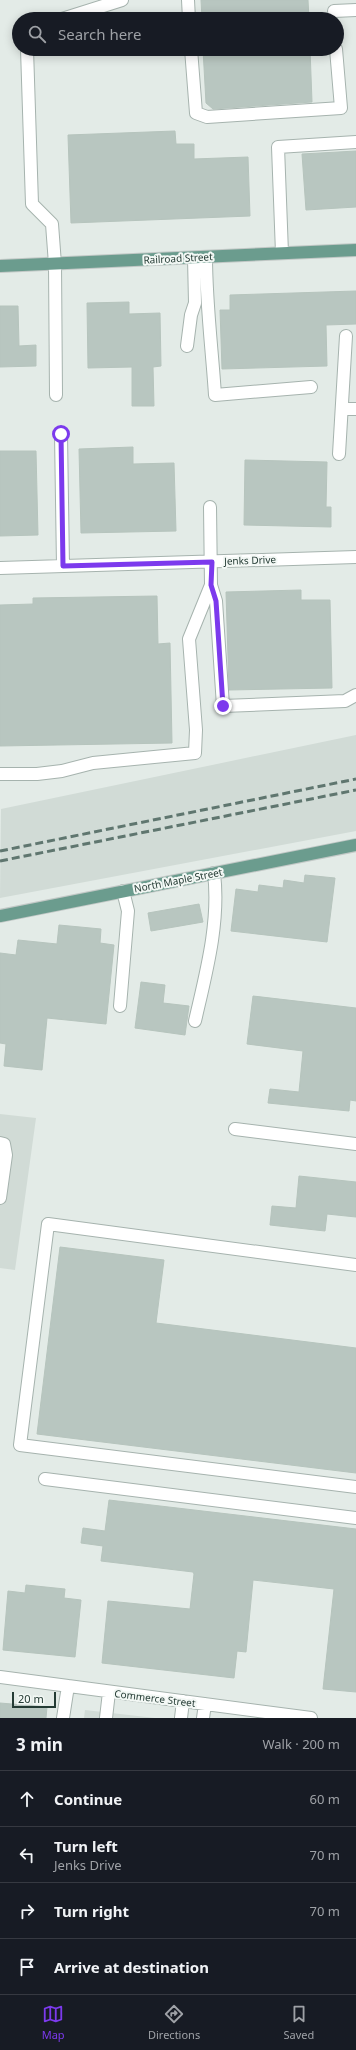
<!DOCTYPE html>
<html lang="en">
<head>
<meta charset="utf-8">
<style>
  body { margin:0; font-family:"Noto Sans",sans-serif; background:#20242c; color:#f1f3f6 }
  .scale { position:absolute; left:12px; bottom:10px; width:44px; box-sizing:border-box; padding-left:4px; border:2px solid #243b34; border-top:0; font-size:11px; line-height:14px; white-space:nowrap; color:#243b34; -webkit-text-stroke:3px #f3f8f5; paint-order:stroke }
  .stop { position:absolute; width:12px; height:12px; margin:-9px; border:3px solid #7c3aed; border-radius:50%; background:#fff }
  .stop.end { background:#7c3aed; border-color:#fff; box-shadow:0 1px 4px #0008 }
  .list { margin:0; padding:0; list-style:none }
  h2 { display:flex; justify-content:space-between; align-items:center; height:52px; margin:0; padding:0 16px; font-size:17px }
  h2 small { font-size:13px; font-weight:400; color:#9ea1a6 }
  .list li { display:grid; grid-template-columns:26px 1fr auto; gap:12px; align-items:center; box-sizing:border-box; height:56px; padding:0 16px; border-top:1px solid #363941 }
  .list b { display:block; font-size:15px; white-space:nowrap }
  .list p { margin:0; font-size:13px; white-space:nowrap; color:#9ea1a6 }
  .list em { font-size:13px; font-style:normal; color:#9ea1a6 }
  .icon { flex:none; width:22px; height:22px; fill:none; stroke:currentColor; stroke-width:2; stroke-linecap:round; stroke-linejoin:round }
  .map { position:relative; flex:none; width:356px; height:1718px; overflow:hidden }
  .search { position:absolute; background:#171b24; box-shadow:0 2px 10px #0003; left:12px; right:12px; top:12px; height:44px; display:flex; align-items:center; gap:10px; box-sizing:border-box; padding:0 14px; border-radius:22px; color:#9ea1a6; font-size:15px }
  .sheet { height:276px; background:#171b24 }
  nav { display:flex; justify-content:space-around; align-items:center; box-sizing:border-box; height:56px; border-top:1px solid #363941; background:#171b24; font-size:11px; color:#9ea1a6 }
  nav a { display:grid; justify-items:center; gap:2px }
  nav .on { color:#7c3aed }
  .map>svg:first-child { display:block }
</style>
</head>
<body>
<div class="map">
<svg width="356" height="1718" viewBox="0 0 356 1718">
  <rect width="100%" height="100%" fill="#e3ebe7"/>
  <!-- built -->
  <path fill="#d1dbd6" d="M 356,735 L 356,831 L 0,898 L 1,809 Z
    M 0,1114 L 36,1118 L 15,1270 L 0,1268 Z
    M 85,1710 L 155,1718 L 84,1718 Z"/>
  <!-- building -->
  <path fill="#b8c6c0" stroke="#b6c4bd" d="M 201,0 L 308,0 L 309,19 L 202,19 Z
    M 203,49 L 310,49 L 312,102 L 213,109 L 206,103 Z
    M 175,131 L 176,144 L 194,144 L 194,159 L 248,157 L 250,216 L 71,223 L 68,135 Z
    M 356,151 L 356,207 L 306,210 L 302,154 Z
    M 356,291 L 356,324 L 326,325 L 327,366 L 222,369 L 220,310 L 230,310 L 230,295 Z
    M 129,302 L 129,314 L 160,313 L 161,366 L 153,367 L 154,406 L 132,406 L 132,367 L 88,368 L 87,303 Z
    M 0,306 L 18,306 L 19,346 L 36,345 L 36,366 L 0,367 Z
    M 133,447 L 133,464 L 174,463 L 176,531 L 81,533 L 79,449 Z
    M 0,451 L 36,451 L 38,535 L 0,536 Z
    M 245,460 L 327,462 L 326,507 L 331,507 L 331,527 L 244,525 Z
    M 301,590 L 301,600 L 330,600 L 332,688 L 229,690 L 226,592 Z
    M 157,596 L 158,644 L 170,643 L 172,743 L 0,746 L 0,605 L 33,604 L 33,598 Z
    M 305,875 L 335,878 L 327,942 L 231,931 L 236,889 L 258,892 L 259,885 L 283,888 L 284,880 L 304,883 Z
    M 199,904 L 203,922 L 151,931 L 148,913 Z
    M 59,925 L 101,929 L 100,943 L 114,945 L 106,1024 L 47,1018 L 42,1070 L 4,1066 L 6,1044 L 0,1043 L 0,953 L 16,955 L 18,940 L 57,944 Z
    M 141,982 L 165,985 L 163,1003 L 189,1006 L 185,1035 L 135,1028 Z
    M 253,996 L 356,1008 L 356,1101 L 350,1100 L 349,1111 L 268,1103 L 270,1089 L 299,1092 L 303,1051 L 247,1044 Z
    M 299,1176 L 356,1182 L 356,1217 L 327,1214 L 325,1231 L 270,1225 L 272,1206 L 296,1208 Z
    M 60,1247 L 164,1260 L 156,1323 L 356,1348 L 356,1473 L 37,1434 Z
    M 109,1500 L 356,1529 L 356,1692 L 323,1689 L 334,1589 L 253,1580 L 246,1652 L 237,1651 L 234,1678 L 102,1663 L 108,1601 L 190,1609 L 194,1574 L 193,1572 L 101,1561 L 103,1546 L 81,1543 L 83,1528 L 105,1531 Z
    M 26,1585 L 65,1589 L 64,1598 L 81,1600 L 75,1657 L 3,1650 L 8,1591 L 25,1593 Z
    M 0,1703 L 47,1707 L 46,1718 L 0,1718 Z"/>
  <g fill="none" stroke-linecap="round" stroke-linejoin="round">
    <!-- minor casing -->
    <g stroke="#a6b3ae" stroke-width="14">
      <path id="minor" d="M 188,0 L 189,19
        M 334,11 L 356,10
        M 62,19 L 122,0
        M 27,49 L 32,204 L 52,224 L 55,264 L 56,395
        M 191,49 L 196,113 L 207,117 L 341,108 L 336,49
        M 282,253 L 278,147 L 356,142
        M 206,257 C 206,303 212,349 215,395 L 311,387
        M 187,346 L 191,315 L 195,303 L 194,258
        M 342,409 L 356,409
        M 61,434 L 63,566
        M 339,454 L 346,336
        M 0,568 L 356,557
        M 211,585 L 216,601 L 223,706 L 345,701 L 356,695
        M 0,774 L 37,774 L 62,771 L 93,763 L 195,753 L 196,730 L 189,639 L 211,585 L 210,507
        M 120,1006 L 128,911 L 123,891
        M 195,1021 C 206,973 220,922 214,873
        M 235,1129 L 356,1144
        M 0,1143 L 4,1144 L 6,1155 L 0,1198
        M 356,1265 L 48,1224 L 20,1445 L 356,1487
        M 45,1479 L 356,1518
        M 0,1677 L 311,1718
        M 63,1718 L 68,1686
        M 106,1718 L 109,1692
        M 181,1718 L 183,1701
        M 203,1718 L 205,1704"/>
    </g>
    <!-- major casing -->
    <g stroke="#c2c8c6" stroke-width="14">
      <path id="major" d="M 0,266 L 356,250
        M 0,916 L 356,845"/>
    </g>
    <!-- minor -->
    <use href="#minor" stroke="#fff" stroke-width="12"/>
    <!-- major -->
    <use href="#major" stroke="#6b9c8e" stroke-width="12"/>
    <!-- rail -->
    <path stroke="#5f766f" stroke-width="3" stroke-dasharray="8 4" stroke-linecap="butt" d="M 0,851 L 356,779
      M 0,861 L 356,790"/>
  </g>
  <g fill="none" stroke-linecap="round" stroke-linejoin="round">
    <!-- route -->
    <path stroke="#7c3aed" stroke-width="5" d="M 61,434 L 63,566 L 212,562 L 211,585 L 216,601 L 223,706"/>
  </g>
  <g text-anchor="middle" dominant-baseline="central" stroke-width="4" stroke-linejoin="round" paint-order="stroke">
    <!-- street labels -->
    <g font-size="10" fill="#243b34" stroke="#f3f8f5">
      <text transform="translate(178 258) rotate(-3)">Railroad Street</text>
      <text transform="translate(250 560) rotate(-2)">Jenks Drive</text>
      <text transform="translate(178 880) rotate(-11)">North Maple Street</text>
      <text transform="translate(155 1698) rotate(7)">Commerce Street</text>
    </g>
  </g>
</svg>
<div class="scale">20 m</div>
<div class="stop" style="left:61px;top:434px"></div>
<div class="stop end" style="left:223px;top:706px"></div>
<div class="search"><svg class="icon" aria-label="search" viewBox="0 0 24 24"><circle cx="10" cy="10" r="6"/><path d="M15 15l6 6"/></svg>Search here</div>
</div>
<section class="sheet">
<h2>3 min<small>Walk · 200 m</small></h2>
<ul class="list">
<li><svg class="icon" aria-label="ahead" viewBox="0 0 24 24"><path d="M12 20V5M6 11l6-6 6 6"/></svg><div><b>Continue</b></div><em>60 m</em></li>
<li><svg class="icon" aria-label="left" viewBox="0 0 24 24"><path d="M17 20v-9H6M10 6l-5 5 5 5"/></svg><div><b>Turn left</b><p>Jenks Drive</p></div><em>70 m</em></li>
<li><svg class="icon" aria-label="right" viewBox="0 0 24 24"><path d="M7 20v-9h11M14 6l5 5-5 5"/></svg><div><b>Turn right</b></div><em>70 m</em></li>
<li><svg class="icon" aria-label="arrive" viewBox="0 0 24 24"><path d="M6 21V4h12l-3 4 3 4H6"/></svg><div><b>Arrive at destination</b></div></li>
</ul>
</section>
<nav>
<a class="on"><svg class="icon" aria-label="map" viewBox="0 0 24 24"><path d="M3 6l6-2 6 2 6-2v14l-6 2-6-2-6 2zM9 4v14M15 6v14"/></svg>Map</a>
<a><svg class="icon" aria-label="directions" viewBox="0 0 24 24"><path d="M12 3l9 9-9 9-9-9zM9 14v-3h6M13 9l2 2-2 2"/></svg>Directions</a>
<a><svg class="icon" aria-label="saved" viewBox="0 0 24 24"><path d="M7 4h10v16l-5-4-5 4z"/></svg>Saved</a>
</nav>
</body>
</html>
